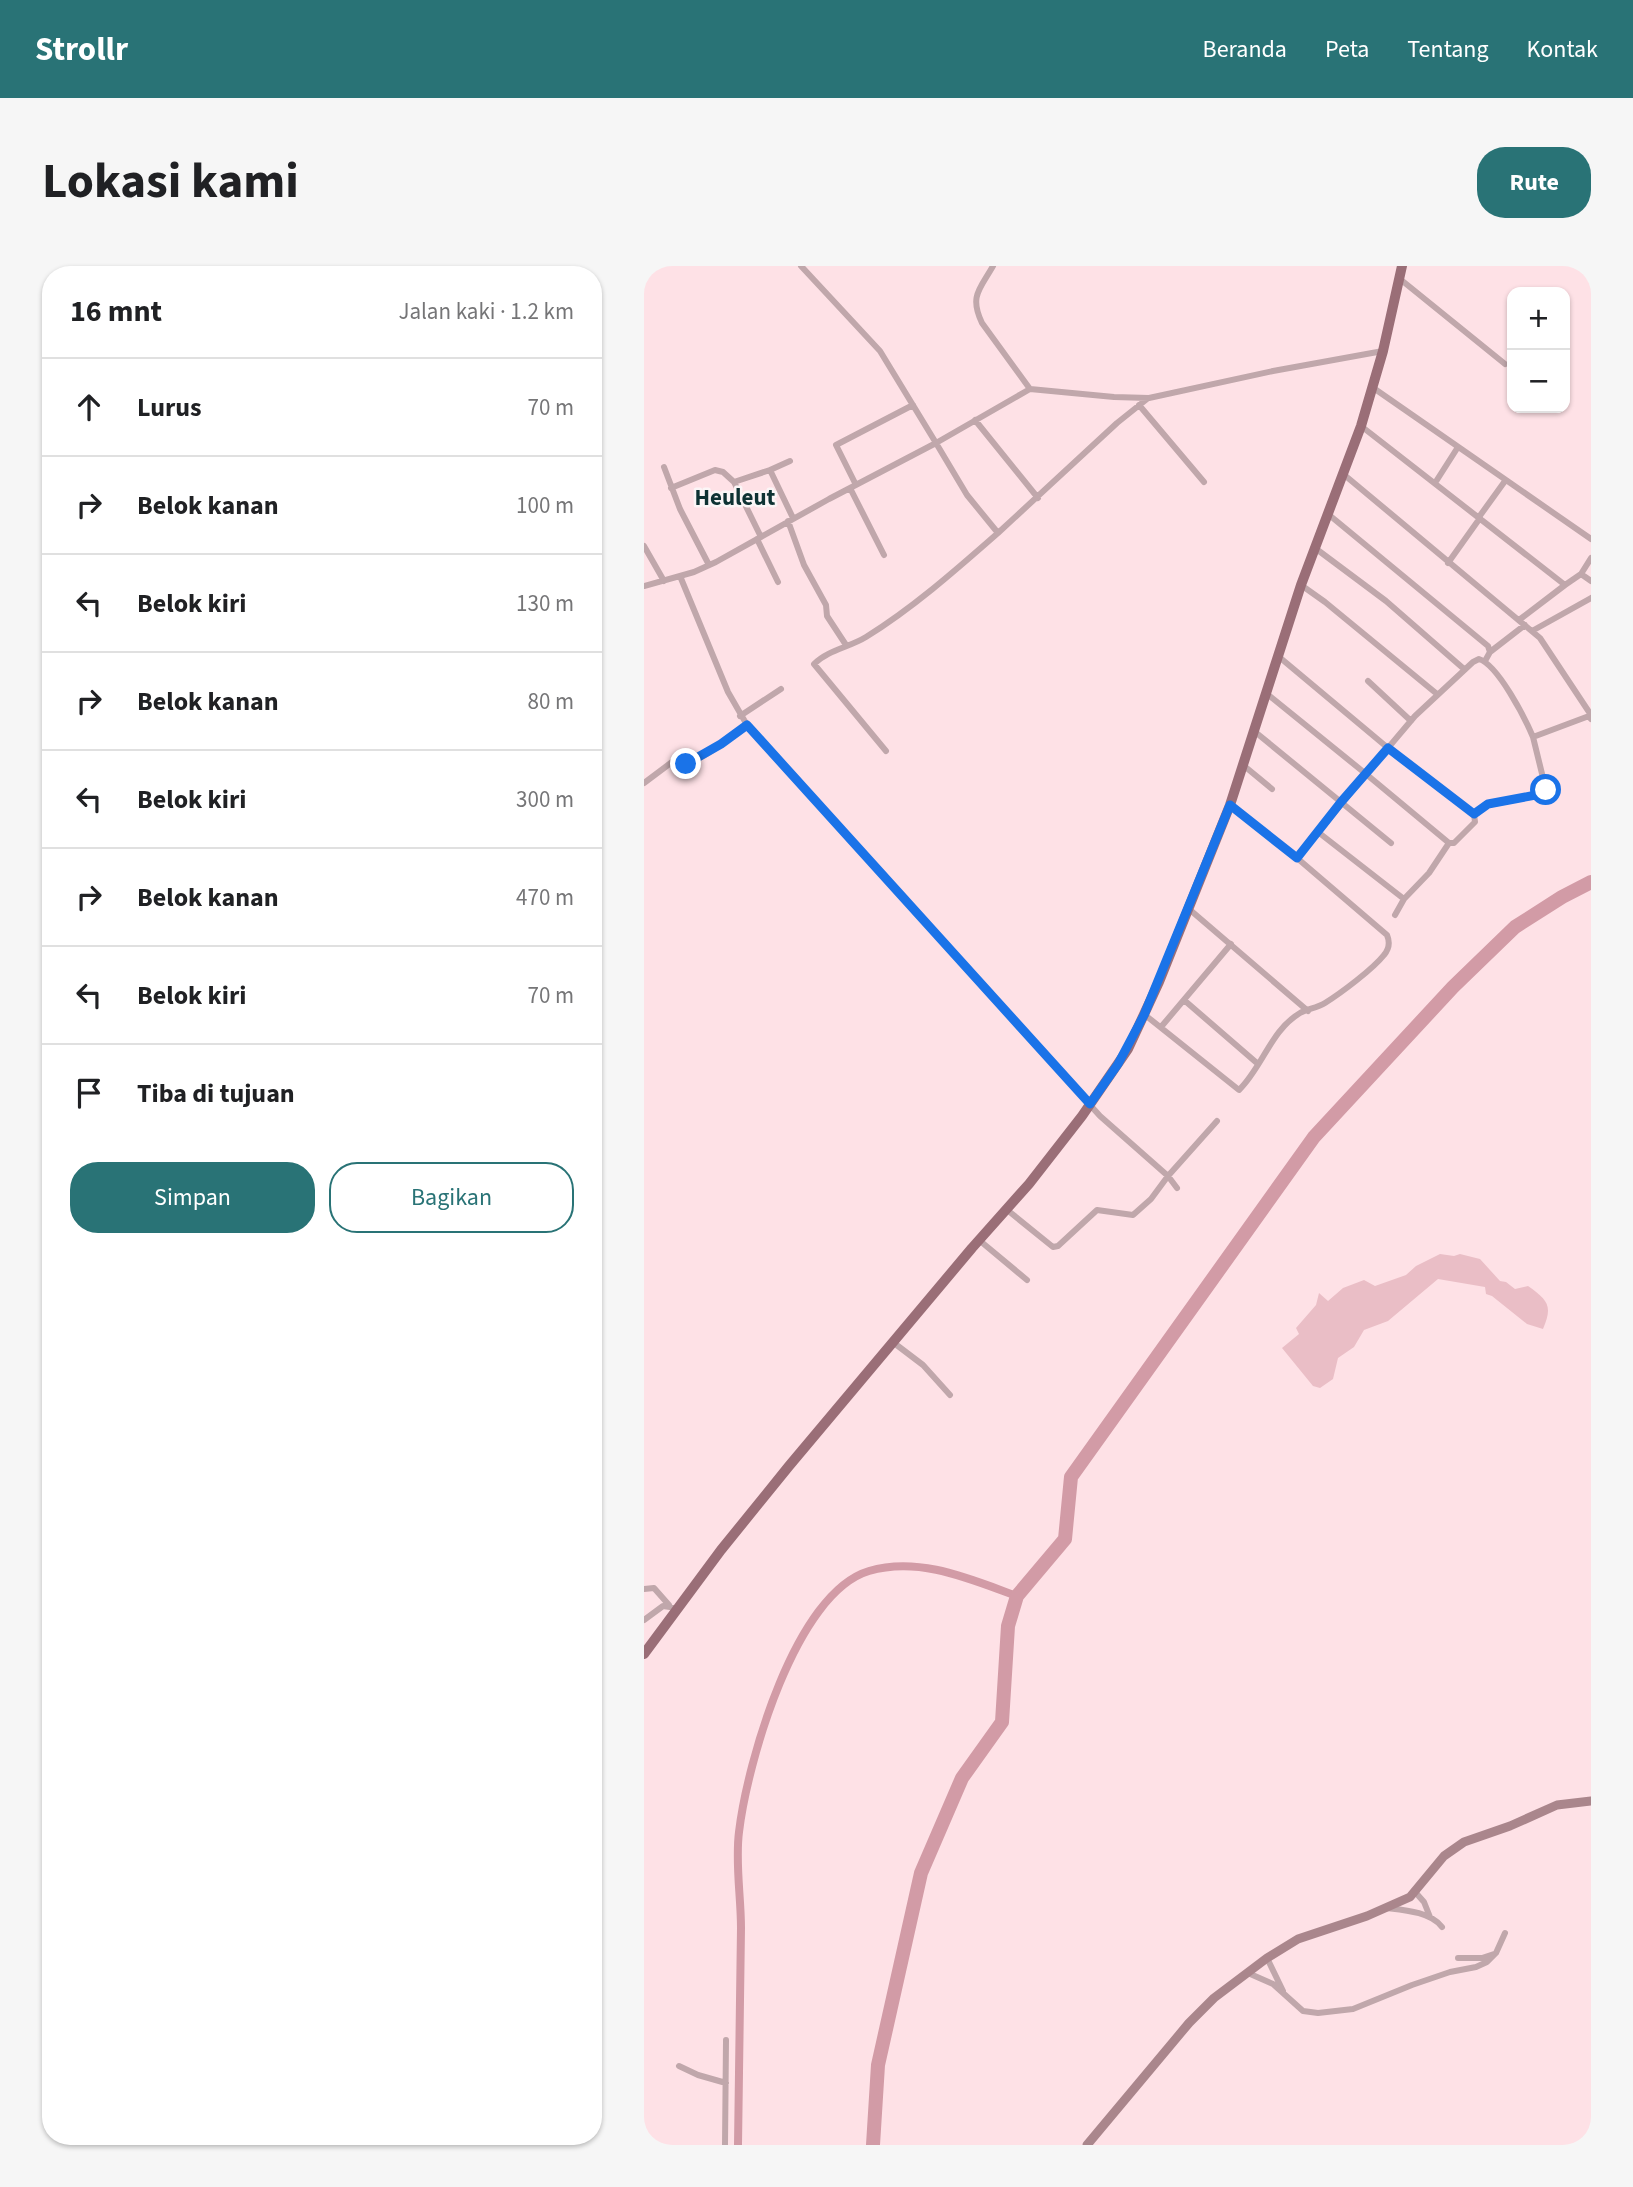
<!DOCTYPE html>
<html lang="id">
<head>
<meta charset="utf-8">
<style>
  body { margin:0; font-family:"Source Sans 3",sans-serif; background:#f6f6f6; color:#202124 }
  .controls { position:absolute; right:21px; top:21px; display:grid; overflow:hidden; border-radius:14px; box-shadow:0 2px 5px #0004 }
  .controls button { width:63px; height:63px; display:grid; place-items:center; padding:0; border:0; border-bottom:2px solid #e0e0e0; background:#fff; color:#202124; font:35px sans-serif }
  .stop { position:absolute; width:21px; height:21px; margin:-16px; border:5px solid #1a73e8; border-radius:50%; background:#fff }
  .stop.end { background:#1a73e8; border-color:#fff; box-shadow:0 2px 7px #0008 }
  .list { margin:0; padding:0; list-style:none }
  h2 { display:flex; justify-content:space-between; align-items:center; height:91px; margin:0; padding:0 28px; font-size:30px }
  h2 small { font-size:23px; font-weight:400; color:#757577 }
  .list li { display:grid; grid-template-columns:46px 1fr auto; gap:21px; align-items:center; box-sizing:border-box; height:98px; padding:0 28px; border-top:2px solid #e0e0e0 }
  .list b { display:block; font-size:26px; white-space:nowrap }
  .list em { font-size:23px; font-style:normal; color:#757577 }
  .actions { display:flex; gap:14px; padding:21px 28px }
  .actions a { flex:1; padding:16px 0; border:2px solid #297376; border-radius:28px; text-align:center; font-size:24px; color:#297376 }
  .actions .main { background:#297376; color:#fff }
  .icon { flex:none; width:38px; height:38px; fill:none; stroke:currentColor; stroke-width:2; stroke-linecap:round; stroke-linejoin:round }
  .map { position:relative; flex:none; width:947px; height:1879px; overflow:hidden; border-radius:28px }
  header { display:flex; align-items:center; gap:42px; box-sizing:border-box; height:98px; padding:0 35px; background:#297376; color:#fff }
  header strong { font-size:33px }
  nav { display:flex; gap:38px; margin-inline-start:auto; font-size:24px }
  .intro { display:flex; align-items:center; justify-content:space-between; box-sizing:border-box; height:168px; padding:0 42px }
  h1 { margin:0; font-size:49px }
  .button { padding:18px 32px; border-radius:28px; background:#297376; color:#fff; font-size:24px; font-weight:700 }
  main { display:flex; gap:42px; padding:0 42px }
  aside { flex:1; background:#fff; border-radius:28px; box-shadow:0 2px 5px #0004 }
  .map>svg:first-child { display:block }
</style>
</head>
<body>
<header>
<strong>Strollr</strong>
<nav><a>Beranda</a><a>Peta</a><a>Tentang</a><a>Kontak</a></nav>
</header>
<div class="intro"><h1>Lokasi kami</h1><a class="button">Rute</a></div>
<main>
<aside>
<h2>16 mnt<small>Jalan kaki · 1.2 km</small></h2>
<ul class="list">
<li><svg class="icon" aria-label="ahead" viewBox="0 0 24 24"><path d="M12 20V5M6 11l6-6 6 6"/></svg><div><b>Lurus</b></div><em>70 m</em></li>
<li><svg class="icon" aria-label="right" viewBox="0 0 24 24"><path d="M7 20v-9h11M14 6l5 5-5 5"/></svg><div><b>Belok kanan</b></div><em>100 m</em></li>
<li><svg class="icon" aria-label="left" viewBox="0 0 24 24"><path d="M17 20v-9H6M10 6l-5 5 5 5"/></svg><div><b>Belok kiri</b></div><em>130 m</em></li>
<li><svg class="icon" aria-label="right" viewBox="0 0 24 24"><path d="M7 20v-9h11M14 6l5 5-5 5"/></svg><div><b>Belok kanan</b></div><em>80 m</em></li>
<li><svg class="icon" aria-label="left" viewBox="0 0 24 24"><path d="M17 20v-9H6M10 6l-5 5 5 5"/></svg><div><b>Belok kiri</b></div><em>300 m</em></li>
<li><svg class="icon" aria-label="right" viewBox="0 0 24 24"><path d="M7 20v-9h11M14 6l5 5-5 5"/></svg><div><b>Belok kanan</b></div><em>470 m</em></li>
<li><svg class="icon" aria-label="left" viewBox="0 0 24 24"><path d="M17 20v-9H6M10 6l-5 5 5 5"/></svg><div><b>Belok kiri</b></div><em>70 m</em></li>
<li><svg class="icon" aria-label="arrive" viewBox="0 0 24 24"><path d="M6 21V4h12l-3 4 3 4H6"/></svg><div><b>Tiba di tujuan</b></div></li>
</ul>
<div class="actions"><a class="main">Simpan</a><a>Bagikan</a></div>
</aside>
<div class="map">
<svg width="947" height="1879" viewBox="0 0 947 1879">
  <rect width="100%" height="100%" fill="#fee1e6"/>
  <!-- green -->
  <path fill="#eabec6" d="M 796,988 L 810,990 L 816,988 L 836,993 L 856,1015 L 862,1016 L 871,1023 L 884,1020 C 904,1034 909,1040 899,1063 L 883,1058 L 848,1030 L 842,1028 L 841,1021 L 794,1013 L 744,1055 L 720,1064 L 710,1081 L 694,1092 L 689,1113 L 676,1122 L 669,1120 L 638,1082 L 655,1068 L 652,1062 L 672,1039 L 675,1027 L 684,1035 L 699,1022 L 720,1014 L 731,1020 L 762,1009 L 772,1000 Z"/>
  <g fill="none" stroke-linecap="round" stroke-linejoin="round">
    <!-- canal -->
    <path stroke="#d29ba6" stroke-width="8" d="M 94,1879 C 95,1807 96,1734 97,1662 C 97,1630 91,1597 95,1566 C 103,1498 151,1327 225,1305 C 275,1290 326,1313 373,1330"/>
    <!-- river -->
    <path stroke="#d29ba6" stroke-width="14" d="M 229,1879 L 234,1799 L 277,1607 L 318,1512 L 358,1456 L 364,1360 L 373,1330 L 421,1273 L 427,1211 L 670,871 L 809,721 L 871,661 L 918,631 L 947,616"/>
    <!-- street -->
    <path stroke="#c0a7ab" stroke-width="6" d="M 157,0 L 236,85 L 292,177 L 386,123 L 470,131 L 505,132 L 629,105 L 739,85
      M 349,0 C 336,23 325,30 338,57 L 386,123
      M 756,13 L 861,98
      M 728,121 L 947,273
      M 495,139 L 560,216
      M 331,154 L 394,232
      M 717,160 L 921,319 L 937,308 L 947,315
      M 146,195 L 126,204 L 149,252
      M 20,201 L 36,243 L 65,299
      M 698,207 L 896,372 L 947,449
      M 90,216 L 117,271
      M 791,217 L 814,181
      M 212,219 L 192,179 L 269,139
      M 27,222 L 71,204 L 79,206 L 90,216 L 126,204
      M 206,222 L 240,289
      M 684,248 L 844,380 L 846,386 L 841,395
      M 835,251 L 861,215
      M 144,255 L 160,299 L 182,339 L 183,350 L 202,379
      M 354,267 L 473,157 L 503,133
      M 113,273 L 134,316
      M 0,280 L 20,315
      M 671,282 L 742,335 L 820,403
      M 804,297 L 836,252
      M 937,308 L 947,292
      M 36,310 L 84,426 L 103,459 L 456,850 L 524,910 L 533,922
      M 657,319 L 681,336 L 793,428
      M 0,320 L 50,306 L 72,296 L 185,233 L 292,177 L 323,229 L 354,267 C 313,303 269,342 222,371 C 206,381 184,384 170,398 L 242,485
      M 875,354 L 921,319
      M 888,365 L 947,332
      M 846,386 L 881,359
      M 634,390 L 744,482 L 830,548
      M 724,415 L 767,455
      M 96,450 L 137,423
      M 610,465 L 747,577
      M 599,499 L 628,523
      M 0,517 L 28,496 C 49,505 86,471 103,459
      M 586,539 L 653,592
      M 830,548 L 831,556 L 810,577 L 805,577 L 722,508 L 771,450 L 829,396 L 835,393 C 854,399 881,452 889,471 L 945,450 L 947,453
      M 830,548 L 844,539 L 896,529 L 902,524 L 889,471
      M 674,566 L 760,633 L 785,607 L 805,577
      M 545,643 L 664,745
      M 751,649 L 760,633
      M 540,734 L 614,798
      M 501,749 L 595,824 C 618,802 627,764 656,747 C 663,743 673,742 681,737 C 697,727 729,703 740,689 C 745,683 746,676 743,669 L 653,592 L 722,508 L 622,427
      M 517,761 L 587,678
      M 362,943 L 409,981 L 414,980 L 453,944 L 489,949 L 507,933 L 524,910 L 573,855
      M 335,974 L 383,1014
      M 250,1077 L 279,1099 L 306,1129
      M 0,1323 L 10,1322 L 25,1339
      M 0,1354 L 19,1340 L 33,1342
      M 772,1627 L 780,1636 L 786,1651
      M 743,1642 C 760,1644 787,1646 798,1661
      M 623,1692 L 639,1725
      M 814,1692 L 838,1692 L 850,1688
      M 604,1707 L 629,1718 L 659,1745 L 674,1747 L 709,1743 L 768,1719 L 806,1706 L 832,1701 L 843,1696 L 852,1687 L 861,1667
      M 35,1800 L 54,1809 L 82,1817
      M 81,1879 L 82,1774"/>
    <!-- secondary -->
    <path stroke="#aa868c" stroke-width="9" d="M 443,1879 L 545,1757 L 570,1732 L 623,1692 L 654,1673 L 723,1650 L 766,1631 L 800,1590 L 820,1576 L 866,1560 L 913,1539 L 947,1535"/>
    <!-- primary -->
    <path stroke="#9a6e77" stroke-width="10" d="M 0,1388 L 77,1284 L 145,1200 L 328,982 L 385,918 L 438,850 L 484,783 L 515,716 L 586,539 L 657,319 L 717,160 L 739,85 L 758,0"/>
  </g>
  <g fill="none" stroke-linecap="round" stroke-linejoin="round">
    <!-- route -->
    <path stroke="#1a73e8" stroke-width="9" d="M 42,498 L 77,478 L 103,459 L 446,838 L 474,798 L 500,749 L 586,539 L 653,592 L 697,536 L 744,482 L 830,548 L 844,538 L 897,528 L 902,524"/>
  </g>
  <g text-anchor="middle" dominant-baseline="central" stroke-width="5" stroke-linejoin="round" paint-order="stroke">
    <!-- quarter labels -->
    <g font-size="23" font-weight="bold" fill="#0e3233" stroke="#fbf5f6">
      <text x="91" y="231">Heuleut</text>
    </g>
  </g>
</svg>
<div class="controls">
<button>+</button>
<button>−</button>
</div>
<div class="stop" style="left:902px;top:524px"></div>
<div class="stop end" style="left:42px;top:498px"></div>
</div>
</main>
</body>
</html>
